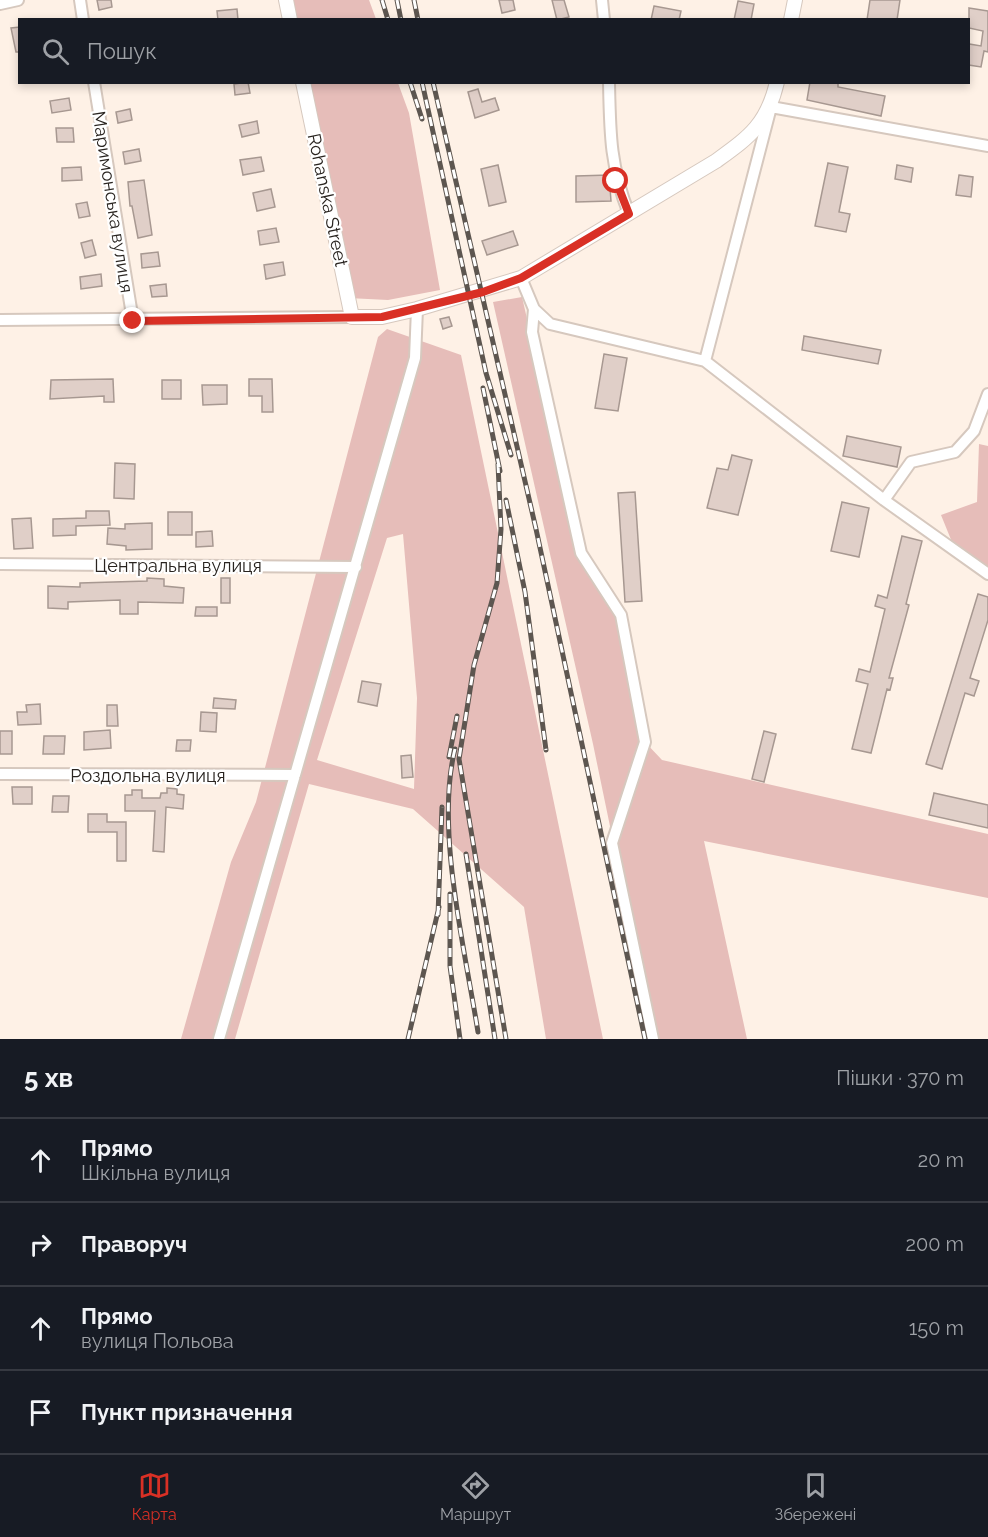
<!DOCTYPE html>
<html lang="uk">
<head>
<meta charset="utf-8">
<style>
  body { margin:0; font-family:Raleway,sans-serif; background:#242831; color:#f1f3f6 }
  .stop { position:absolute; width:18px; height:18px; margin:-14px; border:4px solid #d93025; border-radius:50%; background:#fff }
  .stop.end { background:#d93025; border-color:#fff; box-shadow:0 2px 6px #0008 }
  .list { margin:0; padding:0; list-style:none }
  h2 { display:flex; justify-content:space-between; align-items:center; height:78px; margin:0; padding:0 24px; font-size:26px }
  h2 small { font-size:20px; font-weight:400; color:#9ea1a6 }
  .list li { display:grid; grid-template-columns:39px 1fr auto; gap:18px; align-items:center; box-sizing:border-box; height:84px; padding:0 24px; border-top:2px solid #363941 }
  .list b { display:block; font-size:22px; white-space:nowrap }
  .list p { margin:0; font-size:20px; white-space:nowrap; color:#9ea1a6 }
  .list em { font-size:20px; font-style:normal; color:#9ea1a6 }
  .icon { flex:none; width:33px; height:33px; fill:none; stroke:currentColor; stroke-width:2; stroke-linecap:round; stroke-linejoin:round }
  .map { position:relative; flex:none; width:988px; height:1039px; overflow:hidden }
  .search { position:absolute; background:#171b24; box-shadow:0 3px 9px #0003; left:18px; right:18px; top:18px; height:66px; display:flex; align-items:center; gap:15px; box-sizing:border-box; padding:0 21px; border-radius:0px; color:#9ea1a6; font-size:22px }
  .sheet { height:414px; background:#171b24 }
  nav { display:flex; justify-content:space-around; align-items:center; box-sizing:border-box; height:84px; border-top:2px solid #363941; background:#171b24; font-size:16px; color:#9ea1a6 }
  nav a { display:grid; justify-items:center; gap:3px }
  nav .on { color:#d93025 }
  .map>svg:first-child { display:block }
</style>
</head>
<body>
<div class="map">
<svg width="988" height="1039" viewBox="0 0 988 1039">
  <rect width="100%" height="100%" fill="#fef1e6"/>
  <!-- green -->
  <path fill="#e6bdb9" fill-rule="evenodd" d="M 286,0 L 369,0 L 376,19 L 290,19 Z
    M 303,83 L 398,83 L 409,113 L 440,290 L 388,300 L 348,298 Z
    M 522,297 L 581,553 L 621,615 L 645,742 L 662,760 L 988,834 L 988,898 L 704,841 L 747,1039 L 654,1039 L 593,744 L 493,302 Z
    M 387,329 L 461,355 L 603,1039 L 546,1039 L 524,907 L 413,809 L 309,784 L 235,1039 L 181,1039 L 231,862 L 256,802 L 378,337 ZM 403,534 L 417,698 L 414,789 L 317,760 L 387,538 Z
    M 979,444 L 988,446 L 988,574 L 954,547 L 941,515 L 977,502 Z"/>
  <!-- building -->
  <path fill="#e0cfc8" stroke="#a79891" stroke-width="1.5" d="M 97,0 L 111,0 L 112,7 L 99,10 Z
    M 499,0 L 513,0 L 515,10 L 502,13 Z
    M 552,0 L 564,0 L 569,17 L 557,20 Z
    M 870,0 L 900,0 L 897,20 L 867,20 Z
    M 738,1 L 754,4 L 751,20 L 734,20 Z
    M 654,6 L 681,11 L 679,20 L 651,20 Z
    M 969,8 L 988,11 L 988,52 L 984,51 L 981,67 L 969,65 L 969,44 L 981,46 L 983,31 L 969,28 Z
    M 237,9 L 238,20 L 218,20 L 217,11 Z
    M 20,27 L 20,52 L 16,52 L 11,28 Z
    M 248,82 L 250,93 L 235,95 L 234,84 Z
    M 810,82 L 838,82 L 838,87 L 885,96 L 881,116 L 807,100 Z
    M 478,89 L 482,102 L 495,98 L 499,110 L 475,118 L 468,92 Z
    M 69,98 L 71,110 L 52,113 L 50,101 Z
    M 130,109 L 132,120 L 118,123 L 116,112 Z
    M 257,121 L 259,133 L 242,137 L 239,125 Z
    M 56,128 L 73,128 L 74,142 L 57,142 Z
    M 139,149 L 141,161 L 125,164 L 123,152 Z
    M 261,157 L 264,171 L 243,175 L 240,160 Z
    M 828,163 L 848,167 L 839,212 L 850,214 L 846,232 L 815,226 Z
    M 498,165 L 506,202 L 489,206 L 481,169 Z
    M 897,165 L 913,168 L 911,182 L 895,179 Z
    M 81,167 L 82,180 L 62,181 L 62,168 Z
    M 609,175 L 611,201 L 576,202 L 576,176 Z
    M 959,175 L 973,177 L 971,197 L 956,195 Z
    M 144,180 L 152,235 L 138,238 L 132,206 L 130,206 L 128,182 Z
    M 271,189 L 275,207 L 257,211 L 253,193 Z
    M 87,202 L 90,216 L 79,218 L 76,204 Z
    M 276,228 L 279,242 L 260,245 L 258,231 Z
    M 513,231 L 518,245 L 487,255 L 482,241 Z
    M 92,240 L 96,255 L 85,258 L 81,243 Z
    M 158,252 L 160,266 L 142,268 L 141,254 Z
    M 283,262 L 285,275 L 266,279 L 264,265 Z
    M 101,274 L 102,286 L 81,289 L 80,277 Z
    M 166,284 L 167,296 L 152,297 L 150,286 Z
    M 449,317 L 452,326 L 443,329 L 440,319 Z
    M 804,336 L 881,350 L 878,364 L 802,350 Z
    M 604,354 L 627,358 L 618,411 L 595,408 Z
    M 113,379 L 114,402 L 104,402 L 104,396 L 50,399 L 51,380 Z
    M 249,379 L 272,379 L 273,412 L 262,412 L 262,396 L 249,396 Z
    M 162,380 L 181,380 L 181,399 L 162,399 Z
    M 202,385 L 227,385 L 227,404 L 203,405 Z
    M 847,436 L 901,447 L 897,467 L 843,456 Z
    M 732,455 L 752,460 L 738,515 L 707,508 L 717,468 L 728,470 Z
    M 115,463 L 135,464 L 134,499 L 114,498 Z
    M 635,492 L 642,601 L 625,602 L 618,493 Z
    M 842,502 L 869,508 L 859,557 L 831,551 Z
    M 86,511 L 109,511 L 110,525 L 76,526 L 76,535 L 53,536 L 53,519 L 86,518 Z
    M 168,512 L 192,512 L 192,535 L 168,535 Z
    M 31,518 L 33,548 L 14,549 L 12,519 Z
    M 152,523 L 152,549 L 126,550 L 126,546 L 107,544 L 108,528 L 125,529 L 125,524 Z
    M 212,531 L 213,546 L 196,547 L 196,532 Z
    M 902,536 L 922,541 L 906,604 L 909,605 L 889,678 L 893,678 L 890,690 L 887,689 L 871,753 L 852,749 L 868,684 L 856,681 L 859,669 L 870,672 L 885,609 L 875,606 L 878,595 L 887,598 Z
    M 147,578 L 164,579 L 164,586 L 184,588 L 183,603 L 138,602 L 138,614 L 120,614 L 120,600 L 68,602 L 68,609 L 48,608 L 48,586 L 80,587 L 80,583 L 147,581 Z
    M 221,578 L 230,578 L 230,603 L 221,603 Z
    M 978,594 L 988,597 L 988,620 L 970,678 L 979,681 L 974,696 L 965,693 L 942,769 L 926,764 Z
    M 196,607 L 217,607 L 217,616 L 195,616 Z
    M 362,681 L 381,684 L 377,706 L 358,702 Z
    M 214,698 L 236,700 L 235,709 L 213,708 Z
    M 40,704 L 41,724 L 18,725 L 17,712 L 27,712 L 26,705 Z
    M 107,705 L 117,705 L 118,726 L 107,726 Z
    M 201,712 L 217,713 L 216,732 L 200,731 Z
    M 110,730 L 111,748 L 84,750 L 84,732 Z
    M 0,731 L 12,731 L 12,754 L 0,754 Z
    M 764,731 L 776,734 L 764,782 L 752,779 Z
    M 44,736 L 65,736 L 64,754 L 43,754 Z
    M 177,740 L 191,740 L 190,751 L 176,751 Z
    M 411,755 L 413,777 L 402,778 L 401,756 Z
    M 12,787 L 32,787 L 32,804 L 13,804 Z
    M 167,788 L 177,789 L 177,794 L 184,795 L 183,809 L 166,807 L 164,852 L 153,851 L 155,811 L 125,811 L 125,795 L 132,795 L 132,790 L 142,790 L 142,798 L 160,798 L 161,793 L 167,793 Z
    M 934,793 L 988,805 L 988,828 L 929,815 Z
    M 53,796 L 69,796 L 68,812 L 52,812 Z
    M 88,814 L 107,814 L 107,822 L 126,822 L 126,861 L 117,861 L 117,832 L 88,832 Z"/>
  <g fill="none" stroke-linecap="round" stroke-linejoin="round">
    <!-- minor casing -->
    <g stroke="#d6c8be" stroke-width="14">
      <path id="minor" d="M 80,0 L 83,20
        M 602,0 L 604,20
        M 0,4 L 18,0
        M 94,82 L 133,321
        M 609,82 C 610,133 610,166 629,214
        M 988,146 L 771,107 L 705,361 L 884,500 L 988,574
        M 521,278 L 534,309 L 550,324 L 705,361
        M 534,309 L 532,332 L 581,553 L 621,615 L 645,742 L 612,843 L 653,1039
        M 0,320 L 352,317
        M 884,500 L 911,462 L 955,452 L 974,431 L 988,394
        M 0,564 L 356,567
        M 0,774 L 295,775
        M 219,1039 L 415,358 L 417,309"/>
    </g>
    <!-- tertiary casing -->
    <g stroke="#d6c8be" stroke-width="16">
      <path id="tertiary" d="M 286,0 L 290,20
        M 791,20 L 795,0
        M 303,82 L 352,317 L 382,317 L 417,309 L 521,278 L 716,161 C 749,137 767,125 777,82"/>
    </g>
    <!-- minor -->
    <use href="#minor" stroke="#fff" stroke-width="10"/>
    <!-- tertiary -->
    <use href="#tertiary" stroke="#fff" stroke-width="14"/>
    <!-- rail casing -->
    <g stroke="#5d5650" stroke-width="5">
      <path id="rail" d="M 382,0 L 388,20
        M 397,0 L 401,20
        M 414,0 L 418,20
        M 410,82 L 422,119
        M 422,82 L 486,373 L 511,455
        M 433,82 L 536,529 L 645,1039
        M 483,388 L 500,471
        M 498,464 L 501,529 L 497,583 L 474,665 L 459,759 L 506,1039
        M 506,500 L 525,592 L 546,750
        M 455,749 C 435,828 465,950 478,1032
        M 449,757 L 457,716
        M 466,854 L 495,1039
        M 450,894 L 450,966 L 460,1039
        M 438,915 L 442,807
        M 408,1039 L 439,907"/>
    </g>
    <!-- rail -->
    <use href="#rail" stroke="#fff" stroke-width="3" stroke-dasharray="9" stroke-linecap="butt"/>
  </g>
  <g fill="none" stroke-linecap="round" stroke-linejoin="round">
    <!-- route -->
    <path stroke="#d93025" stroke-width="8" d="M 133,321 L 382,317 L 483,292 L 521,278 L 629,214 L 616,181"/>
  </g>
  <g text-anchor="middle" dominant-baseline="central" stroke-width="4.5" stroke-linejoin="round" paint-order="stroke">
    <!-- street labels -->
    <g font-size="18" fill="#292420" stroke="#fff">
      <text transform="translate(328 200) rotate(78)">Rohanska Street</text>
      <text transform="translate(113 202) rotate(81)">Маримонська вулиця</text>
      <text x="178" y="565">Центральна вулиця</text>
      <text x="148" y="775">Роздольна вулиця</text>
    </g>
  </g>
</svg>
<div class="stop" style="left:616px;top:181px"></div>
<div class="stop end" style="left:133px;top:321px"></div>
<div class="search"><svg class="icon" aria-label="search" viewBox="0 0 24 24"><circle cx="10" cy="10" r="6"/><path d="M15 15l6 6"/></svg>Пошук</div>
</div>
<section class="sheet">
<h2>5 хв<small>Пішки · 370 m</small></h2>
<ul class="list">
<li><svg class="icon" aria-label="ahead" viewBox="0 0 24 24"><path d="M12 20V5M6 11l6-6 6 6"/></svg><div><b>Прямо</b><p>Шкільна вулиця</p></div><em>20 m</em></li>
<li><svg class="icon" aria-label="right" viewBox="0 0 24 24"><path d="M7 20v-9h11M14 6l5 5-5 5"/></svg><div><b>Праворуч</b></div><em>200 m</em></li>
<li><svg class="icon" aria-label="ahead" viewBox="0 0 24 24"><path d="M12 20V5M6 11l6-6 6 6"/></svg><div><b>Прямо</b><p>вулиця Польова</p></div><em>150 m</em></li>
<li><svg class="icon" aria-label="arrive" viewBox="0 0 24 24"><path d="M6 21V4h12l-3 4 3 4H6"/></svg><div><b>Пункт призначення</b></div></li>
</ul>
</section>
<nav>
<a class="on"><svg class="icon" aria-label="map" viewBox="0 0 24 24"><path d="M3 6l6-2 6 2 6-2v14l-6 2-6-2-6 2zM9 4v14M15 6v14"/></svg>Карта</a>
<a><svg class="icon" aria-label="directions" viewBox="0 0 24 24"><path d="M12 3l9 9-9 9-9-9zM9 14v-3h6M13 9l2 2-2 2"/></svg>Маршрут</a>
<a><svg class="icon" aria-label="saved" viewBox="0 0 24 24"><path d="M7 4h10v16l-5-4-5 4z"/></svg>Збережені</a>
</nav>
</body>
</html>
